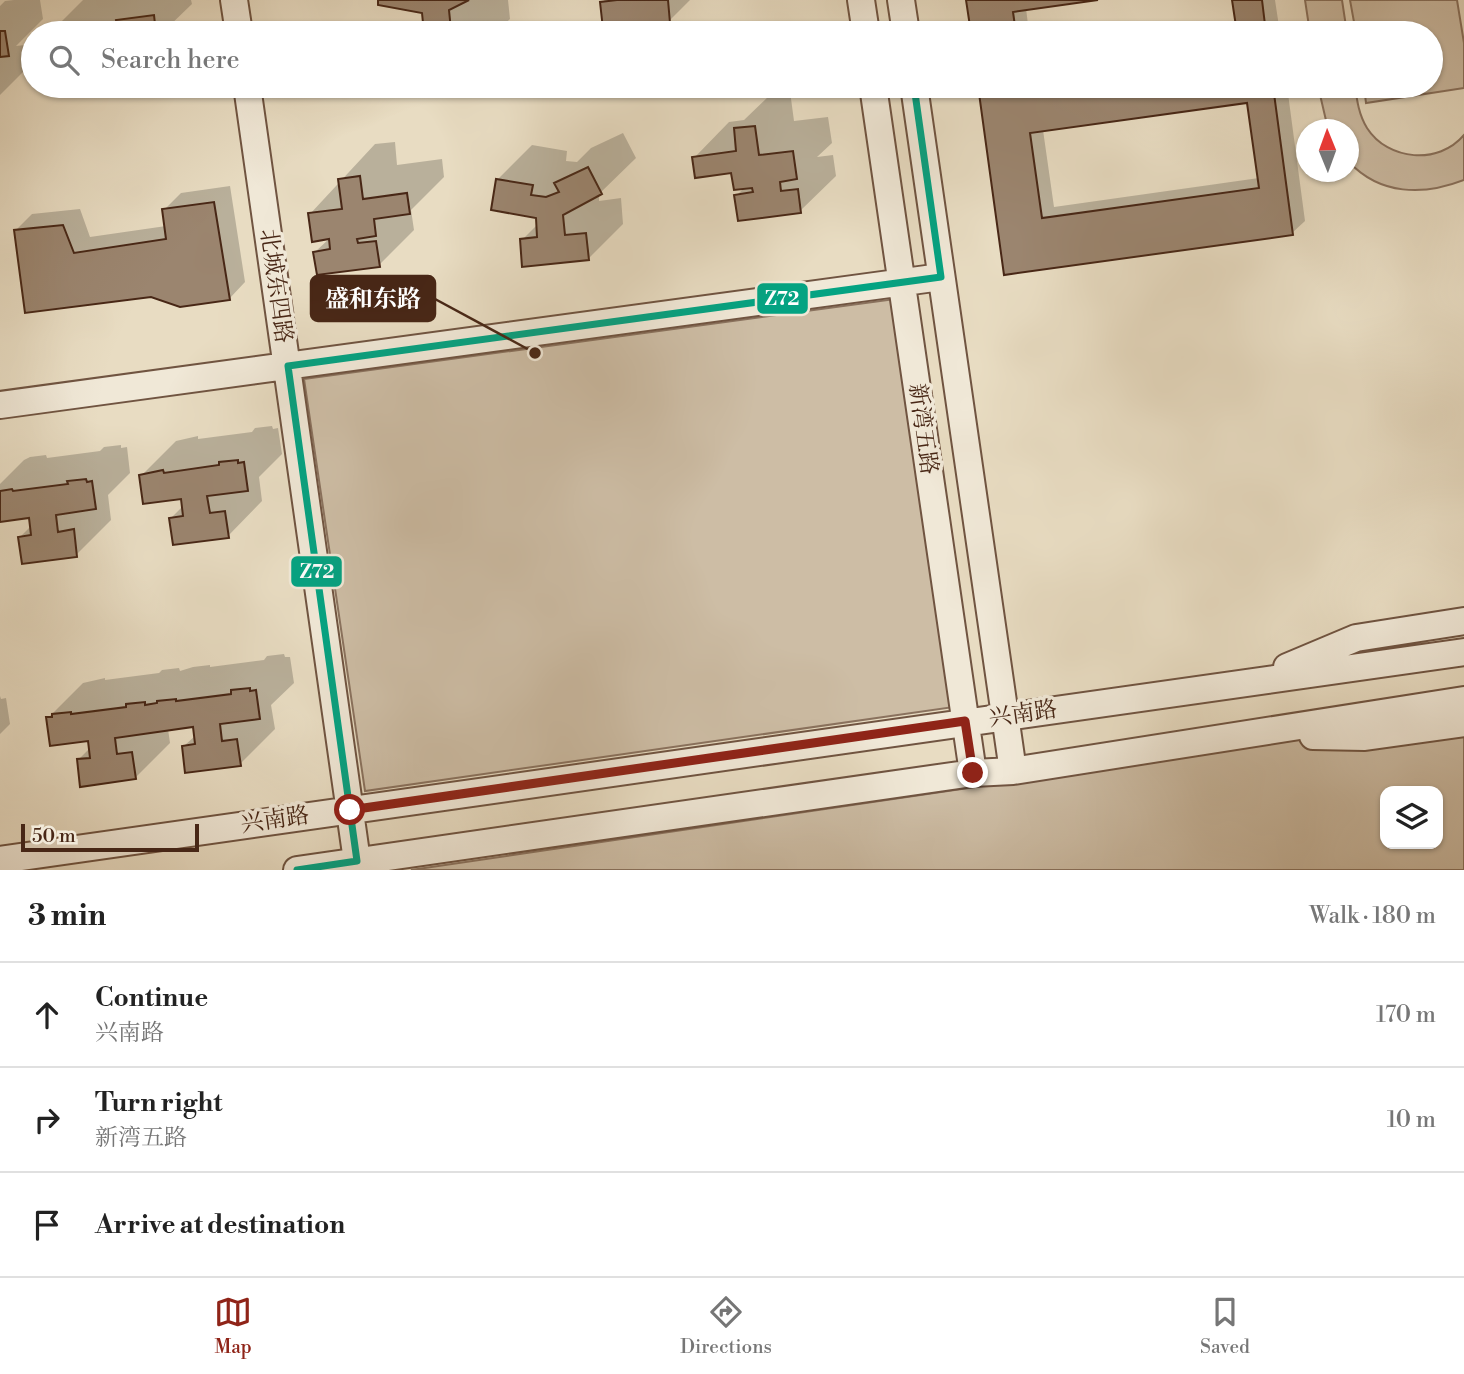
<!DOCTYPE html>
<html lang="en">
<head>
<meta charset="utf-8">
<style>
  body { margin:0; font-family:"Libre Bodoni","Noto Serif SC",serif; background:#f2f2f2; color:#222 }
  .controls { position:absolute; right:21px; bottom:21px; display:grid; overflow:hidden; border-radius:14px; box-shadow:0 2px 5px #0004 }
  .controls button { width:63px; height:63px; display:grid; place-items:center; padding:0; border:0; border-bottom:2px solid #e0e0e0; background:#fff; color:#222; font:35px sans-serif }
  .compass { position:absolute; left:1296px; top:119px; width:63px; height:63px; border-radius:50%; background:#fff; box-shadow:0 2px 5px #0004; rotate:359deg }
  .scale { position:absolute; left:21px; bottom:18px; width:178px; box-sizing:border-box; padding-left:7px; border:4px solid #482716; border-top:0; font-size:19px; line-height:24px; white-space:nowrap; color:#482716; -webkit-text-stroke:5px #f0e8d7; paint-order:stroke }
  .stop { position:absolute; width:21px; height:21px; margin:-16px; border:5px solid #8f2418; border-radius:50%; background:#fff }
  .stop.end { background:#8f2418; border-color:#fff; box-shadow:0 2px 7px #0008 }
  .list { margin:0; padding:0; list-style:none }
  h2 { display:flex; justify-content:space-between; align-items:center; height:91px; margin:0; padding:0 28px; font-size:30px }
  h2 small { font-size:23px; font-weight:400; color:#767676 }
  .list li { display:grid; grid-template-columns:46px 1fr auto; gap:21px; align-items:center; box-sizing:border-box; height:105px; padding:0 28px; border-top:2px solid #e0e0e0 }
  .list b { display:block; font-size:26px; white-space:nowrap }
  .list p { margin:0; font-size:23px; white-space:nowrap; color:#767676 }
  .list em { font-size:23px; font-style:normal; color:#767676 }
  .icon { flex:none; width:38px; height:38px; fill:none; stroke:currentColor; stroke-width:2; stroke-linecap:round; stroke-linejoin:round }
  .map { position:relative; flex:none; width:1464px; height:870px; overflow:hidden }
  .search { position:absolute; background:#fff; box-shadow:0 2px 5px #0004; left:21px; right:21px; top:21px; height:77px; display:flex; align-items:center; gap:18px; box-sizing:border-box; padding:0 24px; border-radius:38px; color:#767676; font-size:26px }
  .sheet { height:406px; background:#fff }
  nav { display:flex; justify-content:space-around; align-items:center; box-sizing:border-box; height:98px; border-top:2px solid #e0e0e0; background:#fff; font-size:19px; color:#767676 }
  nav a { display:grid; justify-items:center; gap:4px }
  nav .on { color:#8f2418 }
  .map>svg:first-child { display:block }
</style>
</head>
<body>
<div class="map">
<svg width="1464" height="870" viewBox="0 0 1464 870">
  <rect width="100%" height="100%" fill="#e8dcc2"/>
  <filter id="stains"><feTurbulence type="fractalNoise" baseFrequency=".00286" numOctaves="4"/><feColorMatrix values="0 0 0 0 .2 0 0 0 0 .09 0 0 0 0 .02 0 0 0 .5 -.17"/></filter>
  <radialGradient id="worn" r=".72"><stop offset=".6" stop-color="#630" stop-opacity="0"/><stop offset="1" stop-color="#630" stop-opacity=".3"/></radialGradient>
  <!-- green -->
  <path fill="#cdbda5" stroke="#8a725e" stroke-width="2" fill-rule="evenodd" d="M 1305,0 L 1342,0 L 1347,33 L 1310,33 Z
    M 1350,0 L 1457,0 L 1464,43 L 1464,88 L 1366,103 L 1364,86 L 1431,86 L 1431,33 L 1356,33 Z
    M 1318,86 L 1355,86 C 1357,101 1359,115 1367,128 C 1388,161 1439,165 1464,135 L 1464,180 C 1423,196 1380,195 1349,162 L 1348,130 L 1328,129 Z
    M 895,299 L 954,707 L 365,791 L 304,379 Z
    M 1464,715 L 1464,870 L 411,870 ZM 1385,791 L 1438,791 L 1438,844 L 1385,844 Z"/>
  <!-- shadow -->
  <path fill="#0003" fill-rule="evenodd" d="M 14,0 L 40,0 L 43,19 L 16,46 L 25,45 L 28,67 L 0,95 L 0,6 L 5,1 Z
    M 83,0 L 191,0 L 192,4 L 165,30 L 174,29 L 174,33 L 53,33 L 53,30 Z
    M 380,0 L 508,0 L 510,19 L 495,33 L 410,33 L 424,19 L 424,12 Z
    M 605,0 L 690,0 L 669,21 L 602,2 Z
    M 968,0 L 1086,0 L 1026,8 L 1029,33 L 972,33 Z
    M 1234,0 L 1275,0 L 1280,33 L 1239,33 Z
    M 980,86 L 1287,86 L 1305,221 L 1292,233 L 1005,273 ZM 1248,101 L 1259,178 L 1054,207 L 1043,130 Z
    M 790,91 L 794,121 L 828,117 L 832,143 L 817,157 L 833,155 L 836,176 L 800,211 L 736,196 L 745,187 L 733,171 L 694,158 L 729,122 L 744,120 L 771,94 Z
    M 623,133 L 636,158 L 599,194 L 599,201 L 621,198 L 623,224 L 588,259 L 522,240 L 538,224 L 537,216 L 497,180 L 532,145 L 567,151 L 566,161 L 577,162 L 591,148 Z
    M 395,142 L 397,165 L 442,159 L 444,177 L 411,210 L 414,230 L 379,265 L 315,252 L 330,238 L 310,214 L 375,144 Z
    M 230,186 L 245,282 L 229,299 L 180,305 L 16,230 L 32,214 L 80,209 L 90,237 L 166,226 L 164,210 L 181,193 Z
    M 272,426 L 273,429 L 278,428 L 282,454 L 259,477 L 262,501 L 228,536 L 171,518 L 183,506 L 182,497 L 141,476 L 176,441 L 198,436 L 198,439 L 252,432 L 255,428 Z
    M 121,445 L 121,448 L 127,447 L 130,473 L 108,495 L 111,520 L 76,555 L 20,537 L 32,525 L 31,516 L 0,520 L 0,484 L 24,460 L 30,457 L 46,455 L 47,458 L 100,451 L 104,447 Z
    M 284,654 L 285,657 L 290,657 L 294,683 L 271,705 L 275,729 L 240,764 L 184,746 L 196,735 L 194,725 L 168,729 L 170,743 L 135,778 L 78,760 L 90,748 L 89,739 L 48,718 L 83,683 L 105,678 L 105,680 L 159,673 L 162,670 L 179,668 L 180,671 L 193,667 L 210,665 L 210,667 L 264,660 L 267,656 Z
    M 0,696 L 1,699 L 6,698 L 10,724 L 0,734 Z"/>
  <!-- building -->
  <path fill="#9b856f" stroke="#482716" stroke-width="2" fill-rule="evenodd" d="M 378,0 L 469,0 L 449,10 L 451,30 L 473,28 L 473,33 L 418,33 L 424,33 L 422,13 L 378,5 Z
    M 617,0 L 668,0 L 670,23 L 603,29 L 600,2 Z
    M 966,0 L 1098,0 L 1013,12 L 1016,33 L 971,33 Z
    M 1232,0 L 1262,0 L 1266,33 L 1237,33 Z
    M 154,15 L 156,33 L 100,33 L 118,31 L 116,20 Z
    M 87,24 L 88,33 L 52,33 L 51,29 Z
    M 0,31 L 5,31 L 9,56 L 0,57 Z
    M 77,86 L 142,86 L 143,89 L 78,97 Z
    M 978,86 L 1273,86 L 1293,235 L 1004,275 ZM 1247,103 L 1259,188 L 1042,218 L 1030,133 Z
    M 755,126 L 759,155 L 793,151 L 797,179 L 780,182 L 781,191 L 798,189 L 801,213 L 738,221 L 734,195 L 753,192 L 752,188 L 734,190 L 731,173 L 695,178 L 692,157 L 736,151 L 734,128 Z
    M 588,167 L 602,194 L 563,215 L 565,235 L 586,233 L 589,260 L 522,267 L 520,239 L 537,237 L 536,218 L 491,210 L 496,179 L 533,185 L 531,195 L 546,197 L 559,192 L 554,183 Z
    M 360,176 L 363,199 L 407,193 L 410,214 L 374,219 L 376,236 L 357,239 L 358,243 L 376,241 L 380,267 L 317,275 L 313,252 L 330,249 L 329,239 L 312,242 L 308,213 L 342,209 L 338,179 Z
    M 214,202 L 230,300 L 180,307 L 151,297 L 25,313 L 14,230 L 63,225 L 74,253 L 166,239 L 162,209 Z
    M 238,460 L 238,463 L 244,462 L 248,491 L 207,496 L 210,513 L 225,511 L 229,538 L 173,545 L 169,518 L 183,516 L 181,499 L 143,504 L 139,475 L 163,470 L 164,473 L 219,465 L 219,462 Z
    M 86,479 L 87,482 L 92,481 L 96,509 L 56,515 L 58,532 L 74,529 L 77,557 L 22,564 L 18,537 L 31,535 L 29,518 L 0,522 L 0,491 L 12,489 L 13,491 L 68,484 L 67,481 Z
    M 250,688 L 250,691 L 256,690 L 260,719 L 220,724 L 222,741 L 237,739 L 241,766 L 185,773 L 182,746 L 195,744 L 193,727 L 115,738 L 117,754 L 132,752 L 136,779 L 80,787 L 77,759 L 90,758 L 88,741 L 50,746 L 46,717 L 52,717 L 52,714 L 71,712 L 71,714 L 126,707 L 126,704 L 145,702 L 145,705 L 157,703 L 157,701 L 176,699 L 176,701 L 231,694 L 231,690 Z"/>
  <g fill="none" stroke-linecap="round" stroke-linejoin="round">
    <!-- minor casing -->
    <g stroke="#705441" stroke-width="30">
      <path id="minor" d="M 234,0 L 239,33
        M 861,0 L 866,33
        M 901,0 L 906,33
        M 247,86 L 357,861
        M 873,86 L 973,773
        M 914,86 L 1013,771
        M 0,405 L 941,277
        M 1287,667 L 1356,638 L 1464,621
        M 1313,736 L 1365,737 L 1464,723
        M 0,860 L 1464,652
        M 297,870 L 973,773 L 1013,771 L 1464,700"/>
    </g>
    <!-- minor -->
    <use href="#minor" stroke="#f0e8d7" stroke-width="26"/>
    <!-- bus-1 casing -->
    <g stroke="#f0e8d7" stroke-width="12">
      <path id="bus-1" d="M 297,870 L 357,861 L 288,366 L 941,277 L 914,86"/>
    </g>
    <!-- bus-1 -->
    <use href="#bus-1" stroke="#04a382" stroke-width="7"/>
  </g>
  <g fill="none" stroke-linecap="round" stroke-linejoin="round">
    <!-- route -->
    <path stroke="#8f2418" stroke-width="9" d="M 350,810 L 965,721 L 973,773"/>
  </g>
  <g text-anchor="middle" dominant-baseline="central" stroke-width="7" stroke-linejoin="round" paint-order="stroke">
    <!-- street labels -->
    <g font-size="23" fill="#482716" stroke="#f0e8d7">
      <text transform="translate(276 286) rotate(82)">北城东四路</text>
      <text transform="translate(923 429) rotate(82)">新湾五路</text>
      <text transform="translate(1023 714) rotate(-8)">兴南路</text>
      <text transform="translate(275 820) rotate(-8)">兴南路</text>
    </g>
  </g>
  <!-- callouts -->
  <path fill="none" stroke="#482716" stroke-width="2.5" d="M535 353L435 299"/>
  <circle fill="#482716" stroke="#f0e8d7" stroke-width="2.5" cx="535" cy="353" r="7"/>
  <rect fill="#482716" stroke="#482716" stroke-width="2.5" x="311" y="276" width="124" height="45" rx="7"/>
  <g font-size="24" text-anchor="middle" font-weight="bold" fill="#fff">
    <text x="373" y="307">盛和东路</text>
  </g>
  <g stroke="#f0e8d7" stroke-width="2.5">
    <rect x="756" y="282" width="53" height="33" rx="7" fill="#04a382"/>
    <rect x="290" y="555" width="53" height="33" rx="7" fill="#04a382"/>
  </g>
  <g font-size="19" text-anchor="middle" font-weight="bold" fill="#fff">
    <text x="782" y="305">Z72</text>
    <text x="317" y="578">Z72</text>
  </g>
  <rect width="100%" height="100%" filter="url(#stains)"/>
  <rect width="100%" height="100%" fill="url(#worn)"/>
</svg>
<div class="controls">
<button><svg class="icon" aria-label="layers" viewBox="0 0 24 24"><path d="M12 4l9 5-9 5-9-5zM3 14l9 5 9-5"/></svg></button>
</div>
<svg class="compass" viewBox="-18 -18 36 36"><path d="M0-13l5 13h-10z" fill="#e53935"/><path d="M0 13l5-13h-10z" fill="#767676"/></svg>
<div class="scale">50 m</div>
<div class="stop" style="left:350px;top:810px"></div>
<div class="stop end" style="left:973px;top:773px"></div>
<div class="search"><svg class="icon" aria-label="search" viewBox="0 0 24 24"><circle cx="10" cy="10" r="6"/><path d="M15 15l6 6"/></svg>Search here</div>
</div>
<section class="sheet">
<h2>3 min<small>Walk · 180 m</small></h2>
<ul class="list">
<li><svg class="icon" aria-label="ahead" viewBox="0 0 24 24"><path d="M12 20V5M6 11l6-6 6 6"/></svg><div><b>Continue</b><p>兴南路</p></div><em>170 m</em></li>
<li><svg class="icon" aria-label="right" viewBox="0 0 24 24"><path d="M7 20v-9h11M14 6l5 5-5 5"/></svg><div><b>Turn right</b><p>新湾五路</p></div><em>10 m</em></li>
<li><svg class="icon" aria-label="arrive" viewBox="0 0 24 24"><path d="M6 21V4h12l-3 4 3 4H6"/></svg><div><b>Arrive at destination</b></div></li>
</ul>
</section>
<nav>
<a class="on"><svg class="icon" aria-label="map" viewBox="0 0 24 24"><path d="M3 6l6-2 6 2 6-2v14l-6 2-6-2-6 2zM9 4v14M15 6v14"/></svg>Map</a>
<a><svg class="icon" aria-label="directions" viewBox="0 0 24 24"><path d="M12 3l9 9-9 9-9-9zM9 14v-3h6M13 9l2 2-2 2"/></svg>Directions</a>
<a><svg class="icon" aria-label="saved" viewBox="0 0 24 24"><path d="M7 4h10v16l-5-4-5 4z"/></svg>Saved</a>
</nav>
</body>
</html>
